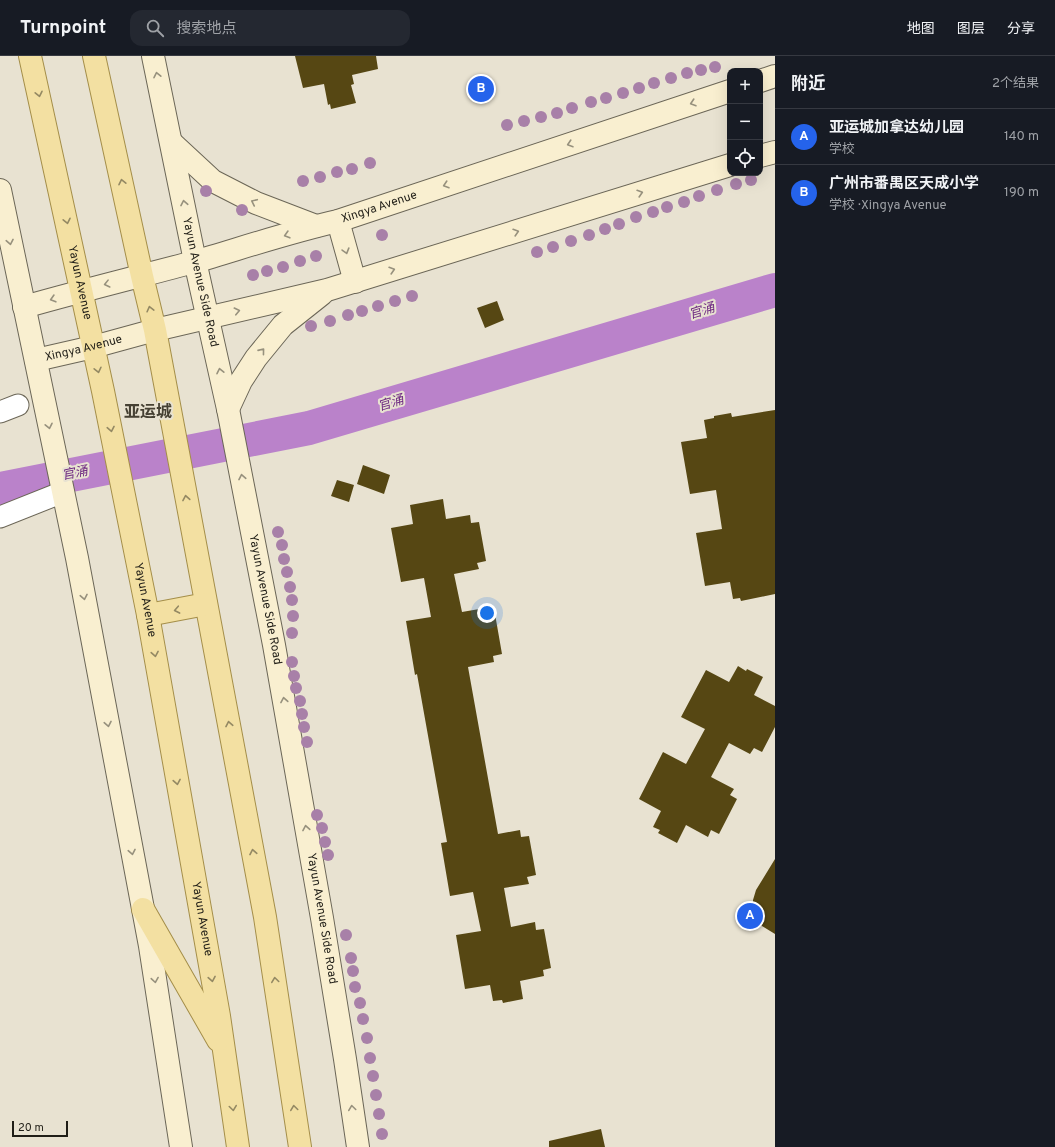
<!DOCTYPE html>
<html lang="zh">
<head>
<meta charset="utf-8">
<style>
  body { margin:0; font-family:Overpass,"Noto Sans SC",sans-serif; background:#242831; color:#f1f3f6 }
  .controls { position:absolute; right:12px; top:12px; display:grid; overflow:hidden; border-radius:8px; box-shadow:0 4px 16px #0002 }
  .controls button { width:36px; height:36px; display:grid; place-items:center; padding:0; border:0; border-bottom:1px solid #363941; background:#171b24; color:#f1f3f6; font:20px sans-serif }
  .scale { position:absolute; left:12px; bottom:10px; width:56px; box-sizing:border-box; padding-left:4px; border:2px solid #201e17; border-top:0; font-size:11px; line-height:14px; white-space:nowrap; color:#201e17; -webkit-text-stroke:3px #e8e2d1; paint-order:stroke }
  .you { position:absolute; left:487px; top:557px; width:14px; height:14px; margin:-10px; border:3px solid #fff; border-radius:50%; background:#1a73e8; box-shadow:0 0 0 6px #1a73e833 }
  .badge { display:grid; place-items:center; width:26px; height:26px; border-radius:50%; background:#2563eb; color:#fff; font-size:13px; font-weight:700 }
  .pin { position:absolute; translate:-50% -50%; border:2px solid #fff; box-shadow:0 1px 4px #0006 }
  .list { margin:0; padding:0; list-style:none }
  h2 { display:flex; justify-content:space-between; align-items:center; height:52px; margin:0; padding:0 16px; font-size:17px }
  h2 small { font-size:13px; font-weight:400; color:#9ea1a6 }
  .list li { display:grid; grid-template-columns:26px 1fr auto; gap:12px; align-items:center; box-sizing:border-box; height:56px; padding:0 16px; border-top:1px solid #363941 }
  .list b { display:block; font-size:15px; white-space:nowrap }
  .list p { margin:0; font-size:13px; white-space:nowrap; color:#9ea1a6 }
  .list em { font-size:13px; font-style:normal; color:#9ea1a6 }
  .icon { flex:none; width:22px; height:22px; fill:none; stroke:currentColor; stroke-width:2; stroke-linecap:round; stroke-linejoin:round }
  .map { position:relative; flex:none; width:775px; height:1091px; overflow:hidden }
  header { display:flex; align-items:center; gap:24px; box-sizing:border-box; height:56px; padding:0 20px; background:#171b24; border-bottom:1px solid #363941 }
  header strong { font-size:19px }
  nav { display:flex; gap:22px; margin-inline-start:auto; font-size:14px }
  .search { width:280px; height:36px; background:#242831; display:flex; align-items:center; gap:10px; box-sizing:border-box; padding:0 14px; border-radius:12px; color:#9ea1a6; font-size:15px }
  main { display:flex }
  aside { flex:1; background:#171b24 }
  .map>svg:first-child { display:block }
</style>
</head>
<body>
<header>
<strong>Turnpoint</strong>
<div class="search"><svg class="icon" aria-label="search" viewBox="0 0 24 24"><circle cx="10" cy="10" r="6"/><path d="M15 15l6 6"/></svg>搜索地点</div>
<nav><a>地图</a><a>图层</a><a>分享</a></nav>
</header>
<main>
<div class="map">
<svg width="775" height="1091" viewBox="0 0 775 1091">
  <rect width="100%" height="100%" fill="#e8e2d1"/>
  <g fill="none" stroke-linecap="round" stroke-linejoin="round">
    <!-- river -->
    <path stroke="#ba82ca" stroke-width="34" d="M 0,433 L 309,372 L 775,234"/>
  </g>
  <!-- building -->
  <path fill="#564713" d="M 295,0 L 376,0 L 378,13 L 352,19 L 354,28 L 351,29 L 356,47 L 331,53 L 330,48 L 328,49 L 324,28 L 303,32 Z
    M 497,245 L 504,264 L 485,272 L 477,252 Z
    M 775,354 L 775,538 L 741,545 L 740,542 L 733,543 L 730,526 L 705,530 L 696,477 L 722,473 L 716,434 L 690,438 L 681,386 L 707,382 L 704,364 L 714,362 L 714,360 L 731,357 L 732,361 Z
    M 363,409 L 390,419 L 384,438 L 357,428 Z
    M 337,424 L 354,429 L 349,446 L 331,440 Z
    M 443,443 L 446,463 L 470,459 L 471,467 L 479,466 L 486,505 L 477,507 L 479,513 L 454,518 L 462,556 L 485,552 L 487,560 L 495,558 L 502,598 L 493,600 L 494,606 L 468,611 L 498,778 L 520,774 L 521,781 L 529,780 L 536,819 L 527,821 L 529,828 L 504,832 L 511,871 L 535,866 L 536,874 L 544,873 L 551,912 L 543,914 L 544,920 L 520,925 L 523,943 L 503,947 L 502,944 L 493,945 L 490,929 L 465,933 L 456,879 L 481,875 L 473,836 L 450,840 L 441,787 L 447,786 L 417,618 L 415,619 L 406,565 L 431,561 L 424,522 L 401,526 L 391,472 L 413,468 L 410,449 Z
    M 738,610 L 746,615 L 747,613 L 763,621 L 754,639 L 775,650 L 775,671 L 762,696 L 754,692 L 750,698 L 729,687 L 711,721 L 734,733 L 730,739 L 737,743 L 719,778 L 711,774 L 708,781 L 686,769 L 677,787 L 658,777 L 660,774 L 653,771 L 661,755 L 639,743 L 663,696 L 686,708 L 705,673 L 681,661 L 706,614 L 729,626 Z
    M 775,803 L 775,878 L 762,870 L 756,861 L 753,853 L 753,844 L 756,834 Z
    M 601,1073 L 605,1091 L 549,1091 L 549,1085 Z"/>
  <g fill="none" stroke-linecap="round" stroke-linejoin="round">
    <!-- street casing -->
    <g stroke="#6b6657" stroke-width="23">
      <path id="street" d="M 0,356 L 18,349
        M 0,461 L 63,436"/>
    </g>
    <!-- secondary casing -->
    <g stroke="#6b6657" stroke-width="24">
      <g id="secondary">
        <path id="s1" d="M 153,0 L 195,205 L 228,353 L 274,589 L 322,862 L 345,1003 L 358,1091"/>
        <path d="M 760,25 L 775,20"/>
        <path d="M 172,87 L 213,125 L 256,147 L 316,170"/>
        <path d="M 760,100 L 775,96"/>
        <path d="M 0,134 L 77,502 L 150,890 L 181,1091"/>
        <path d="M 338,165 L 355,226"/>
        <path id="s2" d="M 24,251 C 80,235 137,221 194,206 C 242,192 289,176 338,165 L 730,35"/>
        <path id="s3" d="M 36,304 L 93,291 L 155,274 L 327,234 L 730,109"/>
        <path d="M 228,353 L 241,325 L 256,302 L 283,269 L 322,238"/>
      </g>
    </g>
    <!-- primary casing -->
    <g stroke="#a48e49" stroke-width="24">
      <g id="primary">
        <path id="s4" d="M 30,0 L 103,335 L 148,559 L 219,960 L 238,1091"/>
        <path d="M 94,0 L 142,220 L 155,274 L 265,861 L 300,1091"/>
        <path d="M 148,559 L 206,548"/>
        <path d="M 143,853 L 218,984"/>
      </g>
    </g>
    <!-- street -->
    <use href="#street" stroke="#fff" stroke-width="21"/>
    <!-- secondary -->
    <use href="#secondary" stroke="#f9efd0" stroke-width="22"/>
    <!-- primary -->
    <use href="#primary" stroke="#f3e0a2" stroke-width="22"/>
  </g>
  <!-- trees -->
  <g fill="#a880a8">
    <circle cx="715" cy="11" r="6"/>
    <circle cx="701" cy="14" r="6"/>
    <circle cx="687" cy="17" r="6"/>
    <circle cx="671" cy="22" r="6"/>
    <circle cx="654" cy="27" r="6"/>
    <circle cx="639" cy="32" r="6"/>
    <circle cx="623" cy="37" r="6"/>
    <circle cx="606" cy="42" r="6"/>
    <circle cx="591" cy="46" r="6"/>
    <circle cx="572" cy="52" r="6"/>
    <circle cx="557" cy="57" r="6"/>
    <circle cx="541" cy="61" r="6"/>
    <circle cx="524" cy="65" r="6"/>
    <circle cx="507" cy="69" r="6"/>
    <circle cx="370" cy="107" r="6"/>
    <circle cx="352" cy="113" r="6"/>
    <circle cx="337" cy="116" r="6"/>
    <circle cx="320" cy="121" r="6"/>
    <circle cx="751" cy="124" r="6"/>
    <circle cx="303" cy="125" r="6"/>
    <circle cx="736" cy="128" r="6"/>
    <circle cx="717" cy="134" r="6"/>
    <circle cx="206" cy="135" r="6"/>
    <circle cx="699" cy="140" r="6"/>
    <circle cx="684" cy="146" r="6"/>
    <circle cx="667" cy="151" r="6"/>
    <circle cx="242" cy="154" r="6"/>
    <circle cx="653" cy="156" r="6"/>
    <circle cx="636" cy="161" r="6"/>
    <circle cx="619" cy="168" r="6"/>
    <circle cx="605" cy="173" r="6"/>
    <circle cx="382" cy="179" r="6"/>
    <circle cx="589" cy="179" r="6"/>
    <circle cx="571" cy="185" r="6"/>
    <circle cx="553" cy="191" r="6"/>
    <circle cx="537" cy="196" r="6"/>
    <circle cx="316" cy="200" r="6"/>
    <circle cx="300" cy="205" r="6"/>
    <circle cx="283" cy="211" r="6"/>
    <circle cx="267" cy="215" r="6"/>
    <circle cx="253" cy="219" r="6"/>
    <circle cx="412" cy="240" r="6"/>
    <circle cx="395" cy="245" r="6"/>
    <circle cx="378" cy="250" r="6"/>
    <circle cx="362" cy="255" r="6"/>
    <circle cx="348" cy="259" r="6"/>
    <circle cx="330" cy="265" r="6"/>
    <circle cx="311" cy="270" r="6"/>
    <circle cx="278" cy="476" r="6"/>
    <circle cx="282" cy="489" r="6"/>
    <circle cx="284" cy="503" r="6"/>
    <circle cx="287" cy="516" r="6"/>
    <circle cx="290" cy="531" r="6"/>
    <circle cx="292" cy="544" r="6"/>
    <circle cx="293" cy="560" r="6"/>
    <circle cx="292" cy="577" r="6"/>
    <circle cx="292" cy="606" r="6"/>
    <circle cx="294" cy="620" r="6"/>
    <circle cx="296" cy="632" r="6"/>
    <circle cx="300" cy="645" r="6"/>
    <circle cx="302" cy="658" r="6"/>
    <circle cx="304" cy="671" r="6"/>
    <circle cx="307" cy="686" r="6"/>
    <circle cx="317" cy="759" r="6"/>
    <circle cx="322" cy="772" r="6"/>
    <circle cx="325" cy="786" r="6"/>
    <circle cx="328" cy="799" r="6"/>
    <circle cx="346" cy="879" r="6"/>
    <circle cx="351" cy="902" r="6"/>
    <circle cx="353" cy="915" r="6"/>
    <circle cx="355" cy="931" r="6"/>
    <circle cx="360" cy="947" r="6"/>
    <circle cx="363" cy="963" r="6"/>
    <circle cx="367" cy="982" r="6"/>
    <circle cx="370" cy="1002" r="6"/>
    <circle cx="373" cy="1020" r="6"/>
    <circle cx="376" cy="1039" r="6"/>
    <circle cx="379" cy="1058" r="6"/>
    <circle cx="382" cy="1078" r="6"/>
  </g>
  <!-- one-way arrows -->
  <defs><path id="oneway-chevron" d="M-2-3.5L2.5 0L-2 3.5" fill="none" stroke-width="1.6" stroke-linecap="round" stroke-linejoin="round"/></defs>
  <g stroke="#97917d">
    <use href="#oneway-chevron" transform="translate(157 19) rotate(-102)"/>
    <use href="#oneway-chevron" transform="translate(693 47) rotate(162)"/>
    <use href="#oneway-chevron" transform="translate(570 88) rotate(162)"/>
    <use href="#oneway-chevron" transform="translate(446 129) rotate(162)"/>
    <use href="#oneway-chevron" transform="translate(640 137) rotate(-17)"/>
    <use href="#oneway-chevron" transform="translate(254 146) rotate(-155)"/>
    <use href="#oneway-chevron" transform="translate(184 147) rotate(-101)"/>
    <use href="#oneway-chevron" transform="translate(516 176) rotate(-17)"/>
    <use href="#oneway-chevron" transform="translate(287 179) rotate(164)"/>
    <use href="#oneway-chevron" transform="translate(10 186) rotate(79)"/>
    <use href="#oneway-chevron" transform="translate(346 195) rotate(74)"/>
    <use href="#oneway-chevron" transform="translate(392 214) rotate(-17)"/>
    <use href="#oneway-chevron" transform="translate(107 228) rotate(166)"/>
    <use href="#oneway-chevron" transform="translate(53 243) rotate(164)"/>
    <use href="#oneway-chevron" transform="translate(237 255) rotate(-13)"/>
    <use href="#oneway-chevron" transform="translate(262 295) rotate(-51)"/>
    <use href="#oneway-chevron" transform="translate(220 315) rotate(-102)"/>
    <use href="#oneway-chevron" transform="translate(49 370) rotate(78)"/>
    <use href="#oneway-chevron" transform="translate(242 421) rotate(-101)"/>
    <use href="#oneway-chevron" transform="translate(84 541) rotate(79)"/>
    <use href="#oneway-chevron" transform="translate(284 644) rotate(-100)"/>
    <use href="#oneway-chevron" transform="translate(108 668) rotate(79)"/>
    <use href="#oneway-chevron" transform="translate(306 772) rotate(-100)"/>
    <use href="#oneway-chevron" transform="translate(132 796) rotate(79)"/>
    <use href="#oneway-chevron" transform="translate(155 924) rotate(81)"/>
    <use href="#oneway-chevron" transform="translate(352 1052) rotate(-98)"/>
  </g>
  <g stroke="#948963">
    <use href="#oneway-chevron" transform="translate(39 38) rotate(78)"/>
    <use href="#oneway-chevron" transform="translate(122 126) rotate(-102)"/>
    <use href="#oneway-chevron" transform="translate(67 165) rotate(78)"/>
    <use href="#oneway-chevron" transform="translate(150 253) rotate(-104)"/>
    <use href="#oneway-chevron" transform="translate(98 314) rotate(77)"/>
    <use href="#oneway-chevron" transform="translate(111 373) rotate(79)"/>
    <use href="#oneway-chevron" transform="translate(186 442) rotate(-100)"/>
    <use href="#oneway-chevron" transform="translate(177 554) rotate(169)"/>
    <use href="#oneway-chevron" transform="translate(155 598) rotate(80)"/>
    <use href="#oneway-chevron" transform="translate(229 668) rotate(-101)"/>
    <use href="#oneway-chevron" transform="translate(177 726) rotate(80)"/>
    <use href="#oneway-chevron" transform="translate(253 796) rotate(-101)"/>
    <use href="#oneway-chevron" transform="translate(212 923) rotate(80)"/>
    <use href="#oneway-chevron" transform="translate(275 924) rotate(-98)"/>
    <use href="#oneway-chevron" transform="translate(233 1052) rotate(82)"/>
    <use href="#oneway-chevron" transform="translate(294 1052) rotate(-98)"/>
  </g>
  <g text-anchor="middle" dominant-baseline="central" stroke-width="4" stroke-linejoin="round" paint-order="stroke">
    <!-- street labels -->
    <g font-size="12" fill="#201e17" stroke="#e8e2d1">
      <text stroke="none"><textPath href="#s2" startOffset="369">Xingya Avenue</textPath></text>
      <text stroke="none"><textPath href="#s4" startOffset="232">Yayun Avenue</textPath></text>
      <text stroke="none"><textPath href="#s1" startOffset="231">Yayun Avenue Side Road</textPath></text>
      <text stroke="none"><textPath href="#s3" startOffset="49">Xingya Avenue</textPath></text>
      <text stroke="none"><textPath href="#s4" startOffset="556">Yayun Avenue</textPath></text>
      <text stroke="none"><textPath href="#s1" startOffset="555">Yayun Avenue Side Road</textPath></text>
      <text stroke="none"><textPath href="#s4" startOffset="880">Yayun Avenue</textPath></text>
      <text stroke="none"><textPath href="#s1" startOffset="879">Yayun Avenue Side Road</textPath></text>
    </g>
    <!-- water labels -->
    <g font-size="13" font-style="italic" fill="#6f2b82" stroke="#e8e2d1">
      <text transform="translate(702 256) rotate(-17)">官涌</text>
      <text transform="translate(391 348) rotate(-17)">官涌</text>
      <text transform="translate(75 418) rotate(-11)">官涌</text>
    </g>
    <!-- district labels -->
    <g font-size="16" font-weight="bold" fill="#464133" stroke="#e8e2d1">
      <text x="148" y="357">亚运城</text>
    </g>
  </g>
</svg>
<div class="controls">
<button>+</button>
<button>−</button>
<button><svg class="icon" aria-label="locate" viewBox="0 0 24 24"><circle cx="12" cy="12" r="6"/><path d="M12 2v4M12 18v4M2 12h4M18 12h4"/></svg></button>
</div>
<div class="scale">20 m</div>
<div class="you"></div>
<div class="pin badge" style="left:750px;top:860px">A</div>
<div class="pin badge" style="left:481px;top:33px">B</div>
</div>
<aside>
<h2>附近<small>2个结果</small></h2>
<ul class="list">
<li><span class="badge">A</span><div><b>亚运城加拿达幼儿园</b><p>学校</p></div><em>140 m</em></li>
<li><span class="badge">B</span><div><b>广州市番禺区天成小学</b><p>学校 · Xingya Avenue</p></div><em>190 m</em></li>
</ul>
</aside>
</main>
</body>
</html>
